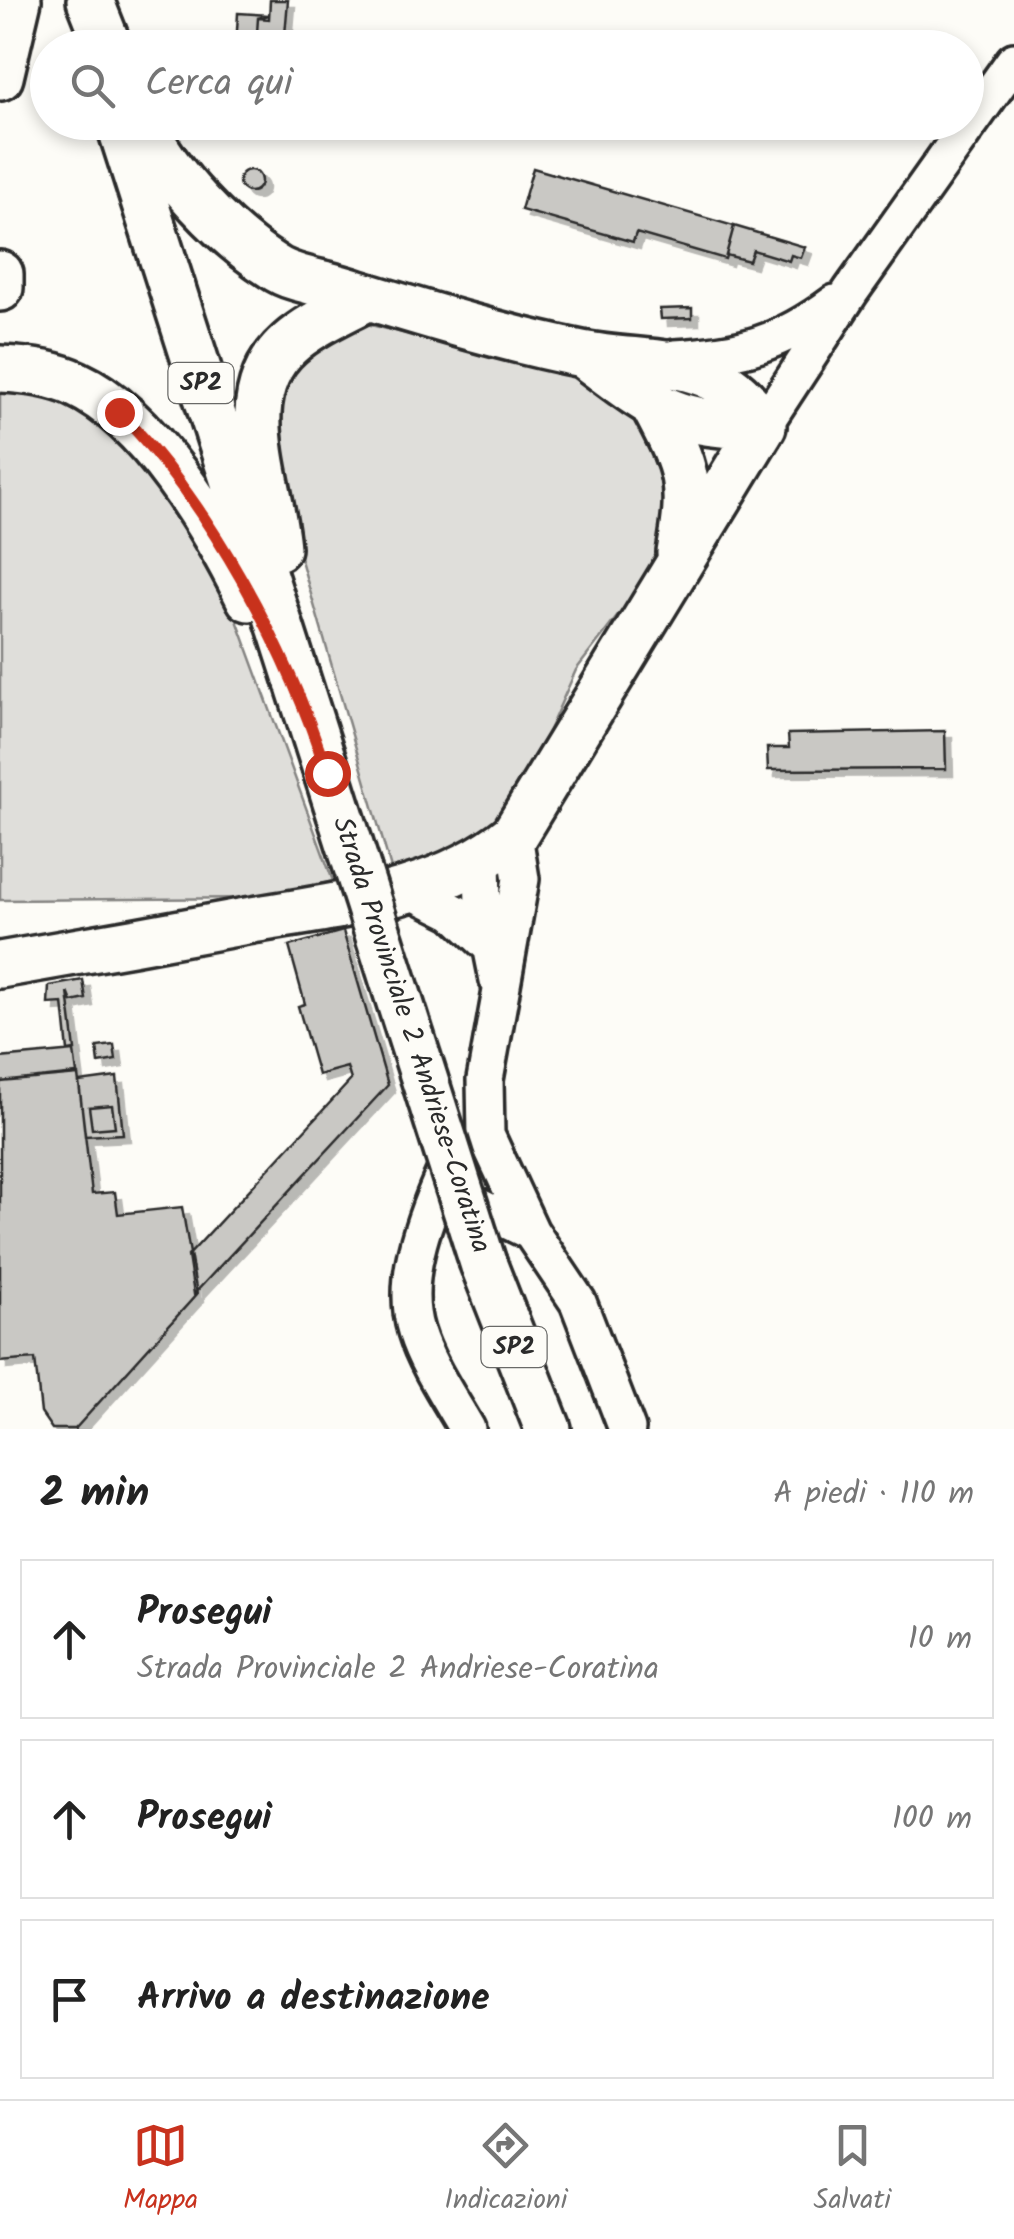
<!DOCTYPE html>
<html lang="it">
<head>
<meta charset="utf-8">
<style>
  body { margin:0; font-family:Kalam,sans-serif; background:#f6f6f6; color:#222 }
  .stop { position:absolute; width:30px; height:30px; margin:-22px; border:8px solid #c8321e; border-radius:50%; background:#fff }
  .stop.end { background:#c8321e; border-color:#fff; box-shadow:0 2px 10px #0008 }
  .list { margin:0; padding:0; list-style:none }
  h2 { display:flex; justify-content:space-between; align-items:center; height:130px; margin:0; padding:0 40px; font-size:42px }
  h2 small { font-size:32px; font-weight:400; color:#767676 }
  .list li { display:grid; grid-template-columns:65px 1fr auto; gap:30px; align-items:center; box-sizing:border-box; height:160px; margin:0 20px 20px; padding:0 20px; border:2px solid #e0e0e0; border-radius:0px }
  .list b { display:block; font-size:38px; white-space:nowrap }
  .list p { margin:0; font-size:32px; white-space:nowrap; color:#767676 }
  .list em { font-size:32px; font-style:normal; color:#767676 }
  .icon { flex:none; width:55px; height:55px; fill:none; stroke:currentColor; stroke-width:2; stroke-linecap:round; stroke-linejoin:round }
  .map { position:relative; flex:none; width:1014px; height:1429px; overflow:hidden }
  .search { position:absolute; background:#fff; box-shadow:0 5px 15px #0003; left:30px; right:30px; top:30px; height:110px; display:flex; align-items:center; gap:25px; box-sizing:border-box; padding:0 35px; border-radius:55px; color:#767676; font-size:38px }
  .sheet { height:670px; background:#fff }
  nav { display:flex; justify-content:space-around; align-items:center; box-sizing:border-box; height:140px; border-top:2px solid #e0e0e0; background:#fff; font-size:28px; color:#767676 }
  nav a { display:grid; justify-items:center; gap:5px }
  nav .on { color:#c8321e }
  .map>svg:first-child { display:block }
</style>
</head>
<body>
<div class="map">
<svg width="1014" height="1429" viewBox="0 0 1014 1429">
  <defs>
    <filter id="shadow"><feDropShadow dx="7" dy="7" stdDeviation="0" flood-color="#0004"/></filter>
  </defs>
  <rect width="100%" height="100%" fill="#fdfcf7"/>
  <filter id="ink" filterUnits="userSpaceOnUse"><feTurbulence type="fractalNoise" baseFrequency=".01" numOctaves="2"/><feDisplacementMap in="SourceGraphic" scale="20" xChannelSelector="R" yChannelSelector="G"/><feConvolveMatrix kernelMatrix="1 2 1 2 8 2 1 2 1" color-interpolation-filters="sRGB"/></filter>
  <g filter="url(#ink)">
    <!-- green -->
    <path fill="#dfdeda" stroke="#858482" stroke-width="2.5" d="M 367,324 L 613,386 L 680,484 L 657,565 L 576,670 L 513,810 L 459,856 L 392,872 L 266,440 L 274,375 L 309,337 Z
      M 42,382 L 131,435 L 205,533 L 333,881 L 264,898 L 0,900 L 0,387 Z"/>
    <!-- building -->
    <path fill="#c9c8c4" stroke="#2b2b2b" stroke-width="2.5" fill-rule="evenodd" filter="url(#shadow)" d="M 270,0 L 288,0 L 285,35 L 257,33 L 258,18 L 269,19 Z
      M 238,13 L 269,15 L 258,18 L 257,33 L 285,35 L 285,46 L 236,48 Z
      M 533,168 L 734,226 L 725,259 L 636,233 L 633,242 L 521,210 Z
      M239 181a11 11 0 1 1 22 0a11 11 0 1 1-22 0Z
      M 734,226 L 805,247 L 801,258 L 791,255 L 789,261 L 753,250 L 749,261 L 726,255 Z
      M 692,308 L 692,318 L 661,319 L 660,309 Z
      M 945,731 L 946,769 L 768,770 L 767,748 L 789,748 L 788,734 Z
      M 343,931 L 388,1085 L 194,1294 L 188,1256 L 351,1080 L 347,1067 L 318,1075 L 298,1006 L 305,1004 L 289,946 Z
      M 83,980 L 86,999 L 72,1002 L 68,992 L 75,1050 L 68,1051 L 63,1003 L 48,1004 L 49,986 Z
      M 114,1045 L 116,1060 L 99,1063 L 97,1047 Z
      M 74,1051 L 77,1074 L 0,1082 L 0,1058 Z
      M 78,1075 L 92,1194 L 115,1192 L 118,1214 L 182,1207 L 197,1294 L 75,1429 L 52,1429 L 41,1413 L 35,1359 L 0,1362 L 0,1082 Z
      M 117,1077 L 123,1134 L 85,1136 L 79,1082 ZM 112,1105 L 115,1127 L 92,1129 L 89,1107 Z
      M 112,1105 L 115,1127 L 92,1129 L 89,1107 Z"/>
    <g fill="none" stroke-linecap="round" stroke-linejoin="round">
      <!-- minor casing -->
      <g stroke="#2b2b2b" stroke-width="42">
        <path id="minor" d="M 675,358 C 741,354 780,344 835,303
          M 763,426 L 851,291 L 1014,61
          M 514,835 L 521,879 L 485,1080 L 486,1135 L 531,1232
          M 482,861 L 483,905 L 498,980
          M 408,889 L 454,912 L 488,944
          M 455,1149 C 432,1201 398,1273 416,1331 C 426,1364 450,1399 467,1429
          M 449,1206 L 463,1199 L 531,1232 L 578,1302 L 627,1429"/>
      </g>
      <!-- major casing -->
      <g stroke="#2b2b2b" stroke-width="52">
        <path id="major" d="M 90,0 L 109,48
          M 0,77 L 18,0
          M 119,122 L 327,773
          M 142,122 C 166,175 225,236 274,267 C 291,279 319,282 339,288 C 418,312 501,338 582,354 C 654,368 719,351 763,426
          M 0,274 L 0,288
          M 584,355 C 655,408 671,425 763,426
          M 0,369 C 25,370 53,373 76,384 C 150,418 214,527 249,598
          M 655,408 C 688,470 692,484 680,553
          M 277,548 C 272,483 230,396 289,344 C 311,324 343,311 368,297
          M 0,965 C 80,951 161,937 241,922 C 336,905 437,898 514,835 L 763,426
          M 483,1263 L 548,1429"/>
      </g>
      <!-- minor -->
      <use href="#minor" stroke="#fdfcf7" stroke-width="35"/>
      <!-- major -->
      <use href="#major" stroke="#fdfcf7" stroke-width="45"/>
      <!-- major-bridge casing -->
      <g stroke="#2b2b2b" stroke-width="52" stroke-linecap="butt">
        <path id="major-bridge" d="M 327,773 L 483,1263"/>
      </g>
      <!-- major-bridge -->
      <use href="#major-bridge" stroke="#fdfcf7" stroke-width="45"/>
    </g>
  </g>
  <g fill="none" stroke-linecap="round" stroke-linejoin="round" filter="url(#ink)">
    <!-- route -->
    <path stroke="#c8321e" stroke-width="12" d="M 119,412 C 211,506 287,648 327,773"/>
  </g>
  <g text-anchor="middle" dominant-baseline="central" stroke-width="8" stroke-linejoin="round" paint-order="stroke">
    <!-- shield labels -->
    <g fill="#fdfcf7" stroke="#6a6a68" stroke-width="2.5">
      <rect x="168.5" y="363" width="65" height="40" rx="8"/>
      <rect x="481.5" y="1327" width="65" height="40" rx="8"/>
    </g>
    <g font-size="25" font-weight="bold" fill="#2b2b2b">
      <text x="201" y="383">SP2</text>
      <text x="514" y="1347">SP2</text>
    </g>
    <!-- street labels -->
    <g font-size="28" fill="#2b2b2b" stroke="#fdfcf7">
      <text transform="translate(411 1035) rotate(72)">Strada Provinciale 2 Andriese-Coratina</text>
    </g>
  </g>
</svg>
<div class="stop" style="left:327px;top:773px"></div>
<div class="stop end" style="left:119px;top:412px"></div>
<div class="search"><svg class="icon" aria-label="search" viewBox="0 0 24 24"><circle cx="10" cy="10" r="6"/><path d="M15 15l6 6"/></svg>Cerca qui</div>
</div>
<section class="sheet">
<h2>2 min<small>A piedi · 110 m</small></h2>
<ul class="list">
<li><svg class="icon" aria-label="ahead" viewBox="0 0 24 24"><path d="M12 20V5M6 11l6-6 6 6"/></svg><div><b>Prosegui</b><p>Strada Provinciale 2 Andriese-Coratina</p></div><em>10 m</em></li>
<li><svg class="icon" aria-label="ahead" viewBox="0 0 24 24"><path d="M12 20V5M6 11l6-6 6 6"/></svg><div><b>Prosegui</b></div><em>100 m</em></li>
<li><svg class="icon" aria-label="arrive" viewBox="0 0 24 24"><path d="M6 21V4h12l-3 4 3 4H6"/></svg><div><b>Arrivo a destinazione</b></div></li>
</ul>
</section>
<nav>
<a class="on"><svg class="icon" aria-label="map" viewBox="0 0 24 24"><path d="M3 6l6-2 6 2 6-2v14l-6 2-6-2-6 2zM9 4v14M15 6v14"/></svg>Mappa</a>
<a><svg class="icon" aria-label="directions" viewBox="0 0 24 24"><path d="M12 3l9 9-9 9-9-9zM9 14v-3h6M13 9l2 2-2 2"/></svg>Indicazioni</a>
<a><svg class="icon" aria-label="saved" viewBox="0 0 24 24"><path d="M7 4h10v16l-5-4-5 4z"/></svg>Salvati</a>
</nav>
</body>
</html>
